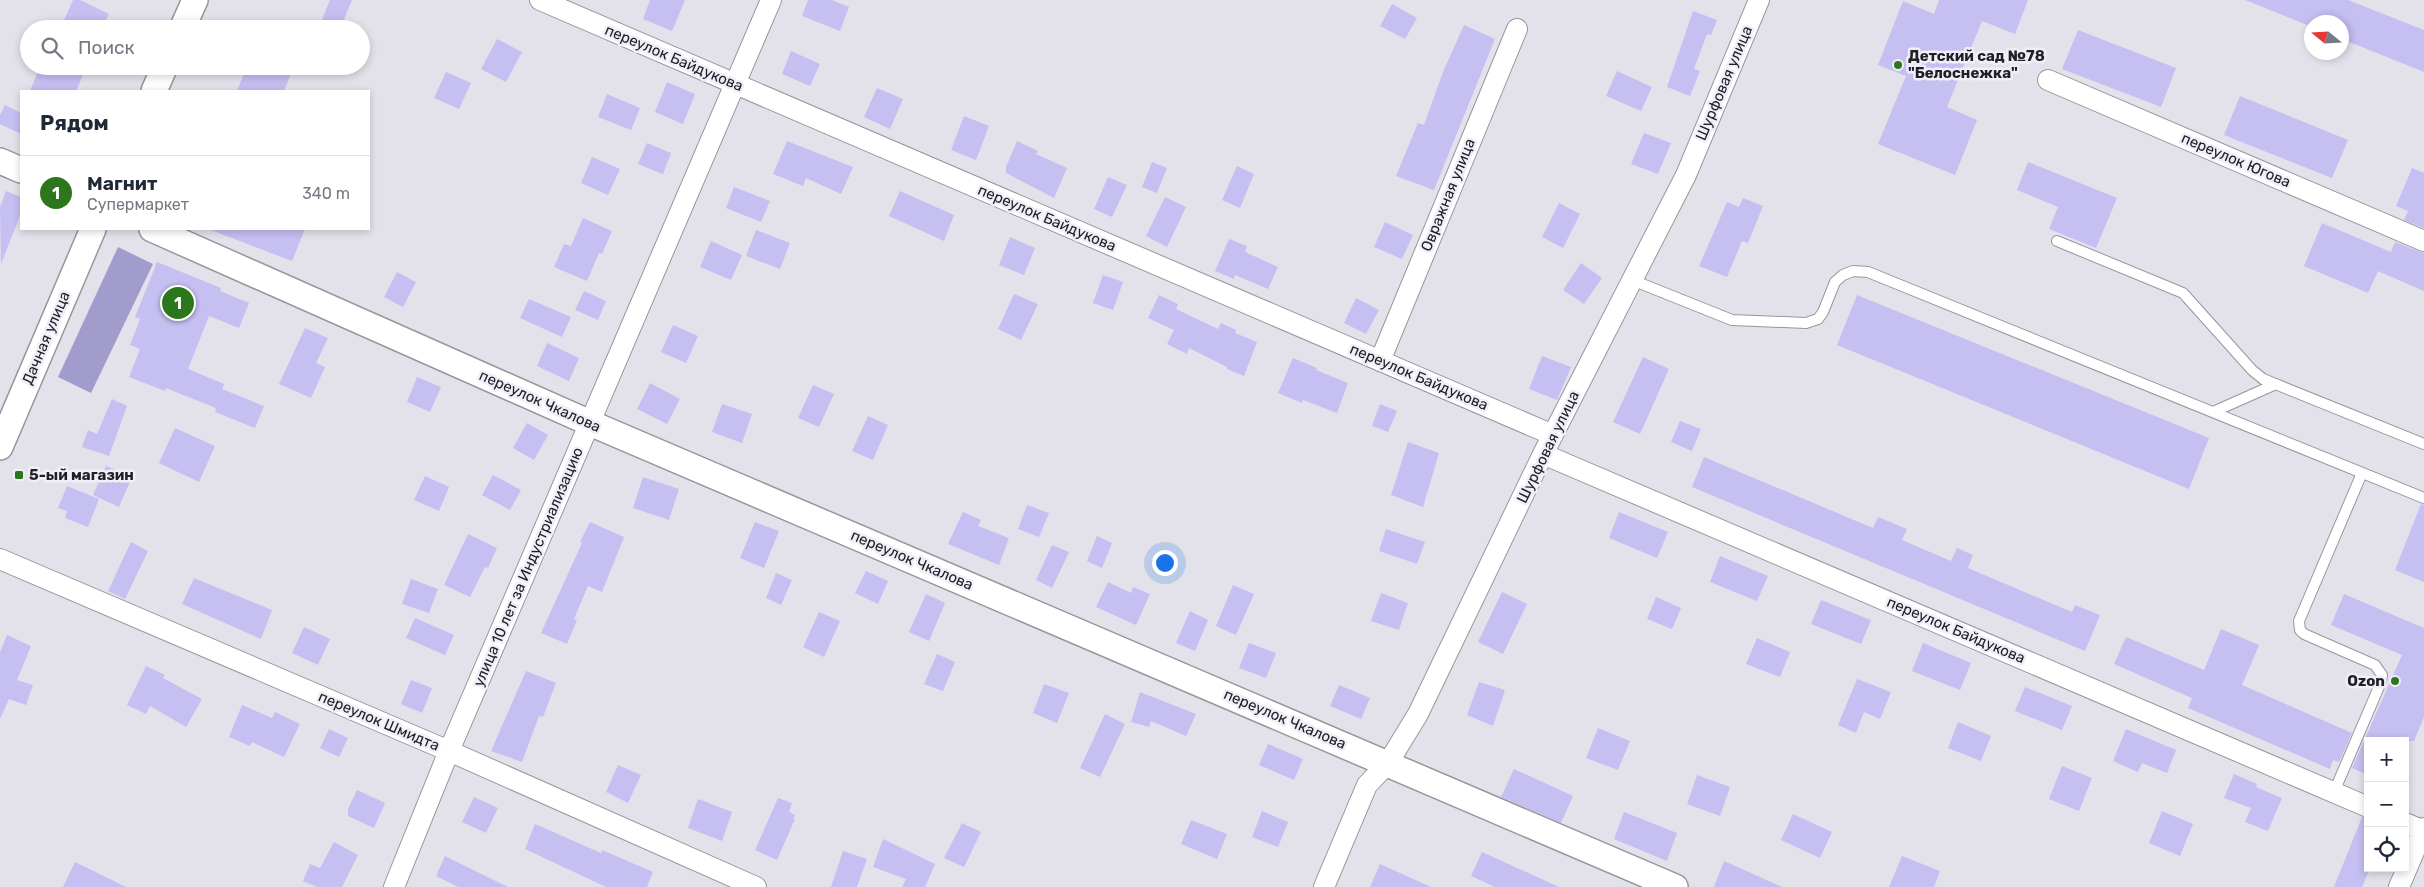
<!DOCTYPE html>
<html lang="ru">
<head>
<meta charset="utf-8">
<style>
  body { margin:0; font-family:Rubik,sans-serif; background:#f6f6f7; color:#1f2937 }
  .controls { position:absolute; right:15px; bottom:15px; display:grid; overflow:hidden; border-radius:0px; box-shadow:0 2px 8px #0003 }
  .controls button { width:45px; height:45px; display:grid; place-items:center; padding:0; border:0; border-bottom:1px solid #e0e1e3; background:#fff; color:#1f2937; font:25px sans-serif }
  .compass { position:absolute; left:2304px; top:15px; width:45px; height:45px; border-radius:50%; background:#fff; box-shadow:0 2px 8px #0003; rotate:288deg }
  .you { position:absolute; left:1164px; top:562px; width:18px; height:18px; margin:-12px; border:4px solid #fff; border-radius:50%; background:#1a73e8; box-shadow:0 0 0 8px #1a73e833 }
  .badge { display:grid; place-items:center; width:32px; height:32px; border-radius:50%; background:#2c771c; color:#fff; font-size:16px; font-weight:700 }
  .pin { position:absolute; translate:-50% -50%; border:2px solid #fff; box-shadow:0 1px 5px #0006 }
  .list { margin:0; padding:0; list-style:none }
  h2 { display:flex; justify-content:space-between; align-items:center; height:65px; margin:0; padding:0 20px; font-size:21px }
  h2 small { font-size:16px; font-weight:400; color:#747a83 }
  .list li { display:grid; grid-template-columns:32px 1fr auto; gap:15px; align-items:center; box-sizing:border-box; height:75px; padding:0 20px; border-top:1px solid #e0e1e3 }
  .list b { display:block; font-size:19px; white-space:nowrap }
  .list p { margin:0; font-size:16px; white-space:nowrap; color:#747a83 }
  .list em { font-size:16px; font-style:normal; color:#747a83 }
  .icon { flex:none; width:28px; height:28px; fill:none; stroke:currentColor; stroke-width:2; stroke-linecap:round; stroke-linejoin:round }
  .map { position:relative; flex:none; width:2424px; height:887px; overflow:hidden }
  .search { position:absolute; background:#fff; box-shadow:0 2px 8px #0003; left:20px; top:20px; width:350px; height:55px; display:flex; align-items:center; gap:12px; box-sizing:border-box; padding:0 18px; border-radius:28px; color:#747a83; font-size:19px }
  .panel { position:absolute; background:#fff; box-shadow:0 2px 8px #0003; left:20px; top:90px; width:350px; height:140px; border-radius:0px }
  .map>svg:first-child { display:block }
</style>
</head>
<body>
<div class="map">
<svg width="2424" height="887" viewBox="0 0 2424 887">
  <rect width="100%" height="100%" fill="#e3e2eb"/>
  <!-- forest -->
  <path fill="#a29ccd" d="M 118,247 L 153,264 L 91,393 L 58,377 Z"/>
  <!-- building -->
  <path fill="#c5bff2" d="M 73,0 L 80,0 L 109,14 L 102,29 L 60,29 Z
    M 330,0 L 352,0 L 340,29 L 318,29 Z
    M 650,0 L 685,0 L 672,31 L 643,19 Z
    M 808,0 L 832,0 L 849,7 L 840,31 L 802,16 Z
    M 1939,0 L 2028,0 L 2015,34 L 1982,21 L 1947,107 L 1977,120 L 1955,175 L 1878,144 L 1906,76 L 1878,65 L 1903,1 L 1934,14 Z
    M 2245,0 L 2348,0 L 2424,30 L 2424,72 L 2342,39 L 2342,22 L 2312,22 L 2312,27 Z
    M 1392,4 L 1417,18 L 1405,39 L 1380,26 Z
    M 1693,11 L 1717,20 L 1711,35 L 1707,34 L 1694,69 L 1700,71 L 1690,96 L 1667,87 Z
    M 1464,25 L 1495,39 L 1434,190 L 1396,176 L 1418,123 L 1424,125 L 1443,72 Z
    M 2078,30 L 2176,68 L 2161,107 L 2062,69 Z
    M 497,39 L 522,52 L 506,82 L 481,69 Z
    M 791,51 L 820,64 L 810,86 L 782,74 Z
    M 40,66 L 63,66 L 83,75 L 76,91 L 30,91 Z
    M 247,66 L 294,66 L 284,91 L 237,91 Z
    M 1617,71 L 1652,87 L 1641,111 L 1606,96 Z
    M 446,72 L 471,83 L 459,109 L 434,98 Z
    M 667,82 L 695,94 L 683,124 L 655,112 Z
    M 877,88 L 903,99 L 890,129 L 864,117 Z
    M 607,94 L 640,108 L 631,130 L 598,117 Z
    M 2240,96 L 2348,140 L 2332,178 L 2224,135 Z
    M 5,105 L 21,113 L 21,134 L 0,124 L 0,115 Z
    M 964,116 L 989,126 L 976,160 L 951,150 Z
    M 1644,133 L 1671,143 L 1658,174 L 1631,164 Z
    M 787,141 L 853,167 L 841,194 L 806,178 L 803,186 L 773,174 Z
    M 1017,141 L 1038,151 L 1036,154 L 1067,168 L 1054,198 L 1006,173 L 1006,167 Z
    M 647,143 L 671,153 L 663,174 L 638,164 Z
    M 592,157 L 620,169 L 608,195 L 581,183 Z
    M 1152,162 L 1167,168 L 1157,193 L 1142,187 Z
    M 2028,162 L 2117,198 L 2096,248 L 2049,229 L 2058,207 L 2017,190 Z
    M 1237,166 L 1254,174 L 1240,208 L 1222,200 Z
    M 2412,168 L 2424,173 L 2424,228 L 2404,220 L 2408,211 L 2396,206 Z
    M 1108,177 L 1127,185 L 1112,217 L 1094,209 Z
    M 734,187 L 770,201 L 761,222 L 726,208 Z
    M 6,191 L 21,197 L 21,213 L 1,264 L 0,207 Z
    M 900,191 L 954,215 L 944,241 L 889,216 Z
    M 1165,197 L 1186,207 L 1167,247 L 1146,236 Z
    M 1743,198 L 1763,206 L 1748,243 L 1742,241 L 1727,277 L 1699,266 L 1727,202 L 1739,207 Z
    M 1559,203 L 1580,214 L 1563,248 L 1542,237 Z
    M 583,218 L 612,231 L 602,254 L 599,253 L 587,281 L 554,267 L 564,244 L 571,246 Z
    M 1385,222 L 1413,235 L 1402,259 L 1374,247 Z
    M 2322,223 L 2391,252 L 2395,242 L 2424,253 L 2424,291 L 2378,271 L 2368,293 L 2304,266 Z
    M 208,229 L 305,229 L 292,261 Z
    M 756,230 L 790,243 L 780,269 L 746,256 Z
    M 1010,237 L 1035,248 L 1024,275 L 999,265 Z
    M 1229,239 L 1247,246 L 1245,252 L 1278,267 L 1268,289 L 1235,275 L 1234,279 L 1215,271 Z
    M 711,241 L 742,255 L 731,280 L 700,267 Z
    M 157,262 L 221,288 L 220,291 L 249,303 L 239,328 L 209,316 L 188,369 L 224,384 L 222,389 L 264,406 L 255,428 L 215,412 L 216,408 L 166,388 L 165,391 L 129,377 L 140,349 L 130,345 L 140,319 L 135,317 Z
    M 1581,263 L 1602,278 L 1584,304 L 1563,290 Z
    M 397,272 L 416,282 L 403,307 L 384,297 Z
    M 1103,275 L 1123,282 L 1113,310 L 1093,303 Z
    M 584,291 L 606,301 L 598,320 L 575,310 Z
    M 1014,294 L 1038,304 L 1021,340 L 998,329 Z
    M 1159,295 L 1178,304 L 1176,309 L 1218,329 L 1221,323 L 1236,330 L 1235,333 L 1257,342 L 1244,376 L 1227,369 L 1227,367 L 1189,348 L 1187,354 L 1167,344 L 1174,330 L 1148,318 Z
    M 1857,295 L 2209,438 L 2189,489 L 1837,345 Z
    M 1356,298 L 1379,310 L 1366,334 L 1344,323 Z
    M 529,299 L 571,317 L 562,337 L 520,318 Z
    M 673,325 L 698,336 L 686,363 L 661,352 Z
    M 305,328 L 328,338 L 316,363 L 325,367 L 311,398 L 279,384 Z
    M 547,343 L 579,358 L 569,381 L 537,366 Z
    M 1542,356 L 1571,367 L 1557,400 L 1529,389 Z
    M 1643,357 L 1669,369 L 1640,434 L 1613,422 Z
    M 1293,358 L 1317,368 L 1316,370 L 1348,383 L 1337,413 L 1303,400 L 1302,403 L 1278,393 Z
    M 417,377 L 441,387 L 430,412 L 407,402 Z
    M 650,383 L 680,399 L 667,424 L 637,409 Z
    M 813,385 L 834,394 L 819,427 L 798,418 Z
    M 112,399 L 127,406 L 109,456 L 82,447 L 88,430 L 97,434 Z
    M 722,404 L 752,414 L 742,443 L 712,432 Z
    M 1380,404 L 1397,411 L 1388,432 L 1372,426 Z
    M 868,416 L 888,425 L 873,460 L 852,451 Z
    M 1680,421 L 1701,429 L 1692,451 L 1671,442 Z
    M 527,423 L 548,435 L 534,460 L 513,448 Z
    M 175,428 L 215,446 L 199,482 L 159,463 Z
    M 1408,442 L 1439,453 L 1423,507 L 1391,495 Z
    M 1704,457 L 1873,528 L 1878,517 L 1907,529 L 1902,540 L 1951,561 L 1957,548 L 1973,555 L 1968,568 L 2072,612 L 2075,605 L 2100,615 L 2085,651 L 1692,487 Z
    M 106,466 L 132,477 L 119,507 L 93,495 Z
    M 493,475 L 521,490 L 510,510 L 482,495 Z
    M 425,476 L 449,487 L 439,511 L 414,500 Z
    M 643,477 L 679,489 L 669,520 L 633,508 Z
    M 67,486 L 99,499 L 88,527 L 65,518 L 67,511 L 58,508 Z
    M 2421,504 L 2424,505 L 2424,582 L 2395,570 Z
    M 1027,505 L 1049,513 L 1039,537 L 1018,529 Z
    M 963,512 L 981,520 L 978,526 L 1009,538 L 999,565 L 948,544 Z
    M 1619,512 L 1668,532 L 1657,558 L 1609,538 Z
    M 590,522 L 624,537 L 602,592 L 588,586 L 574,619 L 577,620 L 567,644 L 541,633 L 582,543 L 580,542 Z
    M 755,522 L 779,531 L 764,568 L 740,558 Z
    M 1386,529 L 1425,542 L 1417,564 L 1379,551 Z
    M 468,534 L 497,548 L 488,568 L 485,567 L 470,597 L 444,585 Z
    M 1097,536 L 1112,543 L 1102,568 L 1087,561 Z
    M 131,542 L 148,551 L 125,599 L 108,591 Z
    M 1052,545 L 1069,552 L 1052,588 L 1036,580 Z
    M 1720,556 L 1768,576 L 1757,601 L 1710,582 Z
    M 866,571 L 888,581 L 878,604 L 855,593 Z
    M 776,573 L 792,580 L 781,605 L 766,598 Z
    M 194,578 L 272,610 L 261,639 L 182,604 Z
    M 411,579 L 438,589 L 429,613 L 402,604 Z
    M 1108,582 L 1131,593 L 1133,587 L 1150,594 L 1136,625 L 1096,607 Z
    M 1233,585 L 1254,594 L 1236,635 L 1216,626 Z
    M 1502,592 L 1527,604 L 1503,654 L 1478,642 Z
    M 1381,593 L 1408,603 L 1399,630 L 1371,621 Z
    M 926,594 L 945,603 L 929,641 L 909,632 Z
    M 2344,594 L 2424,628 L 2424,717 L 2414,741 L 2368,741 L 2368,775 L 2352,768 L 2402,655 L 2331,625 Z
    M 1656,597 L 1681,608 L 1672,629 L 1647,619 Z
    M 1821,600 L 1871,620 L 1861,644 L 1811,624 Z
    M 1190,611 L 1208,620 L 1195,651 L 1176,643 Z
    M 819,612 L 840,621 L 824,657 L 803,647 Z
    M 415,618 L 454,635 L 445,655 L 406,638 Z
    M 304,627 L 330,639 L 318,665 L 292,653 Z
    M 2221,629 L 2259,645 L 2242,685 L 2352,733 L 2339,762 L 2333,760 L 2330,769 L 2188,708 L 2192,698 L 2114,664 L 2126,637 L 2204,670 Z
    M 7,635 L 31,646 L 17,680 L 33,685 L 26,705 L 9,699 L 0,719 L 0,652 Z
    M 1757,638 L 1790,652 L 1780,677 L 1746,664 Z
    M 1249,643 L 1276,653 L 1266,678 L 1239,668 Z
    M 1923,643 L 1971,663 L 1960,690 L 1912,671 Z
    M 937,654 L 955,662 L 943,691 L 924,684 Z
    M 146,666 L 165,675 L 163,678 L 202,699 L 186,727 L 150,706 L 146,714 L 127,705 Z
    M 526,671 L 556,683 L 543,717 L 539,716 L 522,762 L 491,751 Z
    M 1857,679 L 1891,692 L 1880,719 L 1864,712 L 1856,733 L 1838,725 Z
    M 411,680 L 432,688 L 422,713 L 401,704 Z
    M 1479,682 L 1505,690 L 1493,726 L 1467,715 Z
    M 1044,684 L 1069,693 L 1057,723 L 1033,713 Z
    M 1339,685 L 1370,698 L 1361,719 L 1330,706 Z
    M 2025,687 L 2072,706 L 2062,730 L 2015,711 Z
    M 1140,692 L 1196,714 L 1186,736 L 1151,721 L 1149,727 L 1131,722 Z
    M 242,705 L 272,718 L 275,712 L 300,724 L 284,757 L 252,742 L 250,746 L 229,737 Z
    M 1105,714 L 1125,724 L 1100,777 L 1080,768 Z
    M 1958,722 L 1991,736 L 1981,761 L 1948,748 Z
    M 1598,728 L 1630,741 L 1618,770 L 1586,758 Z
    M 329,729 L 348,738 L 339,757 L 320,748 Z
    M 2126,729 L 2176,750 L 2167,773 L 2142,763 L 2138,772 L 2113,761 Z
    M 1268,744 L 1303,759 L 1294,780 L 1259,765 Z
    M 618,765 L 641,775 L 628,803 L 606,792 Z
    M 2062,766 L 2092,778 L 2079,811 L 2049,799 Z
    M 1514,769 L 1573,796 L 1561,823 L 1501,797 Z
    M 2234,774 L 2257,784 L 2256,787 L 2282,798 L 2268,831 L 2245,822 L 2251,808 L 2224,798 Z
    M 1697,775 L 1730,787 L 1720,816 L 1687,804 Z
    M 357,790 L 385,803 L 374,828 L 348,816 L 348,809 Z
    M 474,797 L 498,808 L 486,833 L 462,822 Z
    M 778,798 L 792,803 L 789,812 L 795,815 L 793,819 L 795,819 L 777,860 L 755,850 Z
    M 698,799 L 732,812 L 722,841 L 688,828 Z
    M 1262,811 L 1288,822 L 1278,847 L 1252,837 Z
    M 2162,811 L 2193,824 L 2180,856 L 2149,843 Z
    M 1624,812 L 1677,833 L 1667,861 L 1614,839 Z
    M 1793,814 L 1832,832 L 1820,858 L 1781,840 Z
    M 2362,817 L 2368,819 L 2368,873 L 2362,887 L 2334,887 Z
    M 1191,820 L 1227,834 L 1217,859 L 1181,844 Z
    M 962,823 L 981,832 L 964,867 L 944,858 Z
    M 535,824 L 601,853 L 602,850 L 653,872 L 647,887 L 606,887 L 525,849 Z
    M 883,839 L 935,864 L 925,887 L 902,887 L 906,879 L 873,867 Z
    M 334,842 L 358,855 L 342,887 L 317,887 L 303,881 L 310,864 L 320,868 Z
    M 843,851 L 867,859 L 857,887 L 831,887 Z
    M 1482,852 L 1559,887 L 1495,887 L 1471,876 Z
    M 445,856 L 508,887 L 458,887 L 436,876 Z
    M 1902,856 L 1940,871 L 1934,887 L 1889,887 Z
    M 1724,861 L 1782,887 L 1714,887 Z
    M 75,862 L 126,887 L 63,887 Z
    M 1380,864 L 1431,887 L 1370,887 Z"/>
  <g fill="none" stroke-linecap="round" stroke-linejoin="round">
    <!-- service casing -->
    <g stroke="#97969f" stroke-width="12">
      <path id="service" d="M 2057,241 L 2183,293 L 2252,370 L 2263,379 L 2424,444
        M 1632,280 L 1732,320 L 1806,323 L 1818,319 L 1823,312 L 1835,282 L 1843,275 L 1853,271 L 1868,272 L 2424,498
        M 2213,412 L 2276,384
        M 2334,792 L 2381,682 L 2382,675 L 2375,665 L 2304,634 L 2300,630 L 2299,621 L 2362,473"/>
    </g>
    <!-- minor casing -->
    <g stroke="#97969f" stroke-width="22">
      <path id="minor" d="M 540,0 L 1553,435
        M 2048,80 L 2424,241
        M 1380,361 L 1517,29
        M 1543,454 L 2368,807
        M 0,559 L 449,751 L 756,887
        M 2405,823 L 2424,831
        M 394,887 L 449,751 L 771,0
        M 1324,887 L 1367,785 L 1388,763 L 1418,714 L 1543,454 L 1686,175 L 1759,0
        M 2399,887 L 2424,828"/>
    </g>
    <!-- tertiary casing -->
    <g stroke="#97969f" stroke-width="28">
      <path id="tertiary" d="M 182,29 L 195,0
        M 154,91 L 165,66
        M 0,161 L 21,170
        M 152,229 L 590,423 L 1675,887
        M 0,447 L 93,229"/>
    </g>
    <!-- service -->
    <use href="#service" stroke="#fff" stroke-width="10"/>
    <!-- minor -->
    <use href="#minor" stroke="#fff" stroke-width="20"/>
    <!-- tertiary -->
    <use href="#tertiary" stroke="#fff" stroke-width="25"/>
  </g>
  <!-- markers -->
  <g fill="#2c771c" stroke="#f0eff9" stroke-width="2">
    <circle cx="1898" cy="65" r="5"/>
    <rect x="14" y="470" width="10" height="10" rx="2.5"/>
    <circle cx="2395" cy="681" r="5"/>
  </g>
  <g text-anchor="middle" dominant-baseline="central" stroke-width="5" stroke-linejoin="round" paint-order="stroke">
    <!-- poi labels -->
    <g font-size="15" font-weight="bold" fill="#212024" stroke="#f0eff9" text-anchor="start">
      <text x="1908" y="56">Детский сад №78<tspan x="1908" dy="17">"Белоснежка"</tspan></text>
      <text x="29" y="475">5-ый магазин</text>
      <text x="2385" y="681" text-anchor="end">Ozon</text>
    </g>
    <!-- street labels -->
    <g font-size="15" fill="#212024" stroke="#f0eff9">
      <text transform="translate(674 58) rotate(23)">переулок Байдукова</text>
      <text transform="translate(1724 83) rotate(-67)">Шурфовая улица</text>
      <text transform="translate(2236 160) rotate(23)">переулок Югова</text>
      <text transform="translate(1448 195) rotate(-68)">Овражная улица</text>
      <text transform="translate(1047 218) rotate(23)">переулок Байдукова</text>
      <text transform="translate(46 338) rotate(-67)">Дачная улица</text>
      <text transform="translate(1419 377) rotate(23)">переулок Байдукова</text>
      <text transform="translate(540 401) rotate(24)">переулок Чкалова</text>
      <text transform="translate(1548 447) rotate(-64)">Шурфовая улица</text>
      <text transform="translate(912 560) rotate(23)">переулок Чкалова</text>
      <text transform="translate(528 567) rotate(-67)">улица 10 лет за Индустриализацию</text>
      <text transform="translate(1956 630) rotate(23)">переулок Байдукова</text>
      <text transform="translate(1285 719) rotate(23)">переулок Чкалова</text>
      <text transform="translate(379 721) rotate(23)">переулок Шмидта</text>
    </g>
  </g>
</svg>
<div class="controls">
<button>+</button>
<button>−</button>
<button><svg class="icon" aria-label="locate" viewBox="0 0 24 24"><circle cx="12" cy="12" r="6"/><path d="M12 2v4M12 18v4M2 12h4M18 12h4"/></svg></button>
</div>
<svg class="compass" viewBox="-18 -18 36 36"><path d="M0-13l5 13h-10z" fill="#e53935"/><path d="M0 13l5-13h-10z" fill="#747a83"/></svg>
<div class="you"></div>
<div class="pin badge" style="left:178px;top:303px">1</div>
<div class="search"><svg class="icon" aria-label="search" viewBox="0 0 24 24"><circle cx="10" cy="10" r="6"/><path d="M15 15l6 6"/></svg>Поиск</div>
<section class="panel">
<h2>Рядом<small></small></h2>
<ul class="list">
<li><span class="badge">1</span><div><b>Магнит</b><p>Супермаркет</p></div><em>340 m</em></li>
</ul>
</section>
</div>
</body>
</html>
